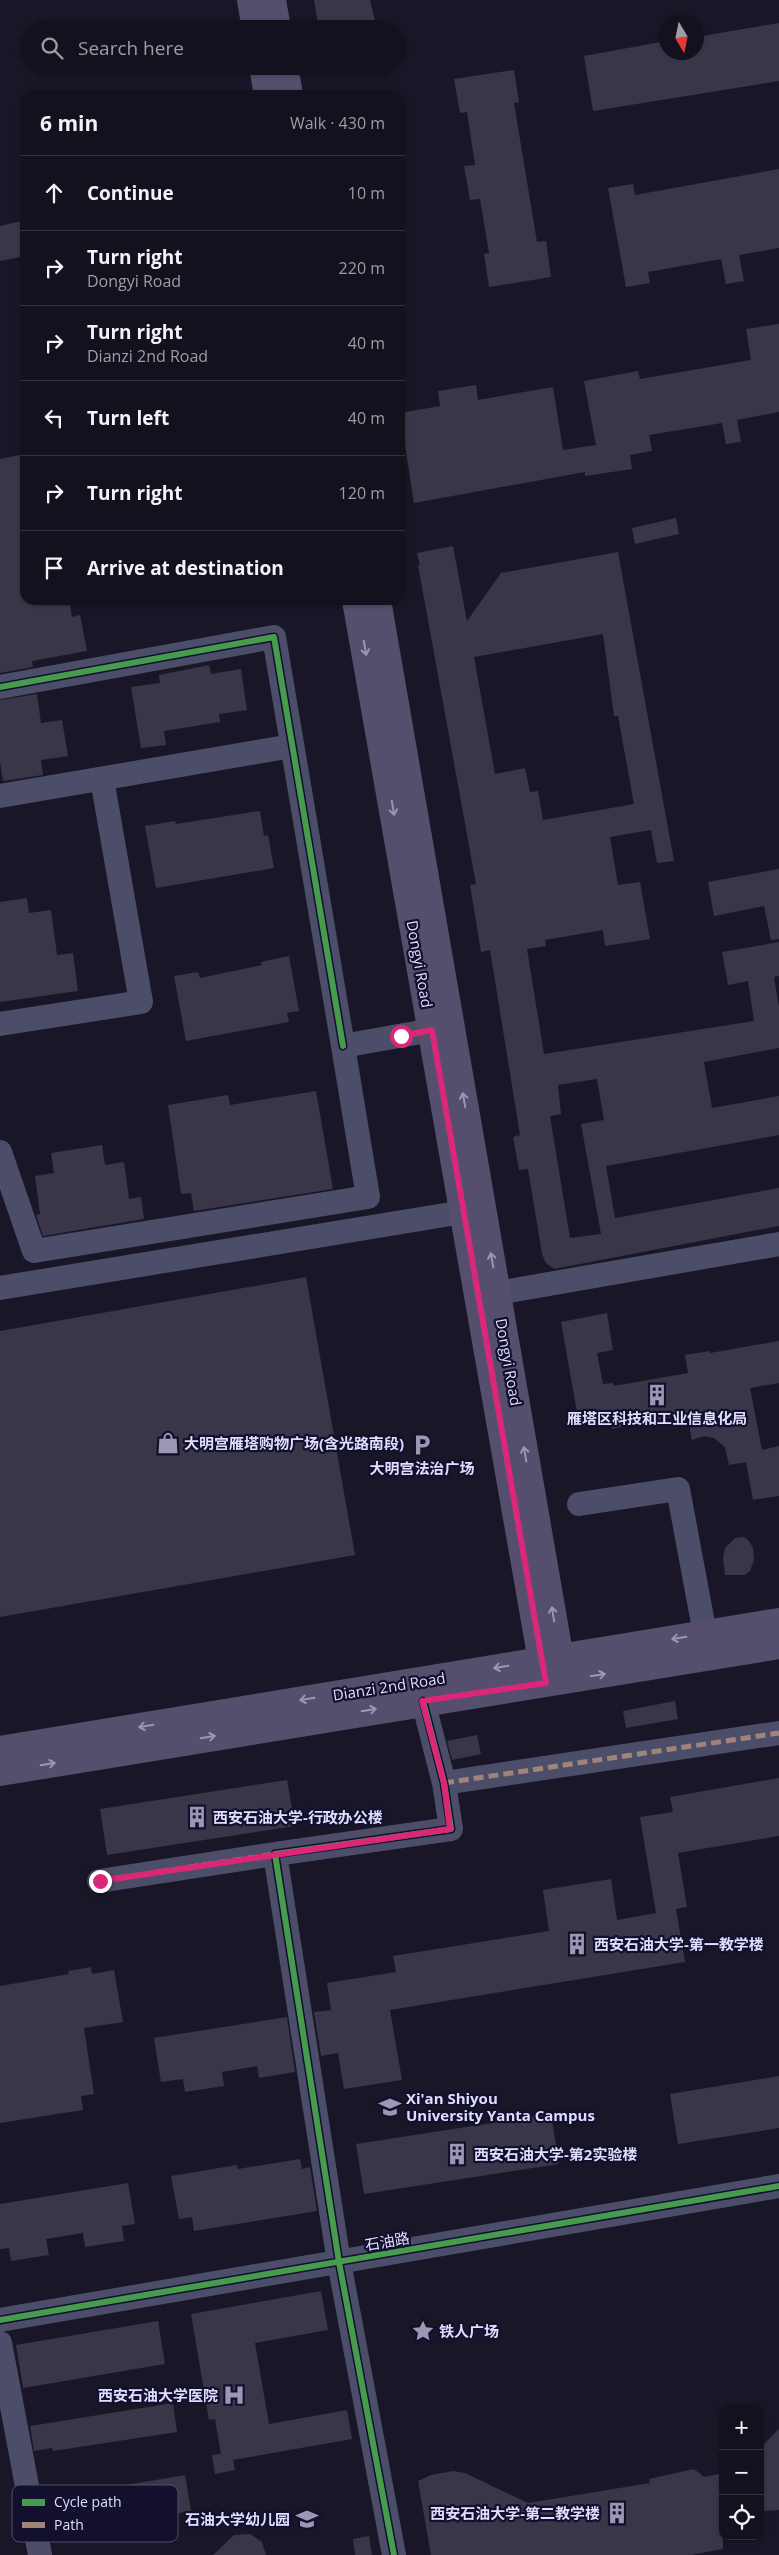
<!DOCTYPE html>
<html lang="en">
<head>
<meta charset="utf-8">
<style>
  body { margin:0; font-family:"Open Sans","Noto Sans SC",sans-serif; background:#201f2a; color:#f1f3f6 }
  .controls { position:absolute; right:15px; bottom:15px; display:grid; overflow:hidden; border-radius:10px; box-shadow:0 1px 4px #0004 }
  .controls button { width:45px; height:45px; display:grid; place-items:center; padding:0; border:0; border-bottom:1px solid #32313b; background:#13111d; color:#f1f3f6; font:25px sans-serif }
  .compass { position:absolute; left:659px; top:15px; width:45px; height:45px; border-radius:50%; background:#13111d; box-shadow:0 1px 4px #0004; rotate:170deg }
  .stop { position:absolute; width:15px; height:15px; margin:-11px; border:4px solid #db2777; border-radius:50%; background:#fff }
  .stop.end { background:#db2777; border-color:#fff; box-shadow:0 1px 5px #0008 }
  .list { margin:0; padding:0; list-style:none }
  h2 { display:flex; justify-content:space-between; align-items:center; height:65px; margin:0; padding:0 20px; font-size:21px }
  h2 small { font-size:16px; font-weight:400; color:#9d9da4 }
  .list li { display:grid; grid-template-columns:32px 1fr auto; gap:15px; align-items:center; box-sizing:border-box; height:75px; padding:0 20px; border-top:1px solid #32313b }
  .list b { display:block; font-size:19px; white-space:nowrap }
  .list p { margin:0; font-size:16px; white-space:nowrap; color:#9d9da4 }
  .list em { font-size:16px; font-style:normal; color:#9d9da4 }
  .icon { flex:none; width:28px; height:28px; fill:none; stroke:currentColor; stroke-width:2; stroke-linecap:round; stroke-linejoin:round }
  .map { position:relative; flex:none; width:779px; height:2555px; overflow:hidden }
  .search { position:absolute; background:#13111d; box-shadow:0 1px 4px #0004; left:20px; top:20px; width:385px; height:55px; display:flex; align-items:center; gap:12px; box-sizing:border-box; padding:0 18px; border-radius:28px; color:#9d9da4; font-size:19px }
  .panel { position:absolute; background:#13111d; box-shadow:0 1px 4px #0004; left:20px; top:90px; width:385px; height:515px; border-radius:15px }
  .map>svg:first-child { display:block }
</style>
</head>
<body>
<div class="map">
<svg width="779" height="2555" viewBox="0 0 779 2555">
  <rect width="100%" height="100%" fill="#191727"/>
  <!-- building -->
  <path fill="#383648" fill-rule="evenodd" d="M 314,0 L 370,0 L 377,29 L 319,29 Z
    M 779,23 L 779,81 L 593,111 L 584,56 L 666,41 L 666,52 L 696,52 L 696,37 Z
    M 514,70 L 519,102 L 514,103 L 537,242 L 546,241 L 551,277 L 489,287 L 484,254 L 489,253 L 480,199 L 470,200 L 464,166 L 475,165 L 467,112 L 460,113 L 454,79 Z
    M 779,169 L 779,248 L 739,255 L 744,281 L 726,284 L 721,259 L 648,272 L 650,283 L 626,287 L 608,188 L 633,184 L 635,195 Z
    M 25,220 L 25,256 L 0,261 L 0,226 Z
    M 779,324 L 779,412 L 737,420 L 741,442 L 726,444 L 722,423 L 649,435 L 652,451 L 630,455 L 632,469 L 585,476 L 585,472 L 414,503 L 400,413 L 440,406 L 438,391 L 476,385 L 478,400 L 553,387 L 563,450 L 596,445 L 584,381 L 638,371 L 640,379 L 751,360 L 746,329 Z
    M 25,454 L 25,600 L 69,600 L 72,617 L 80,615 L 87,651 L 32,661 L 33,667 L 0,673 L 0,459 Z
    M 676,518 L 679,534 L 635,544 L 632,528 Z
    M 453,546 L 467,621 L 501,573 L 618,552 L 674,861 L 657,863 L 651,830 L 610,837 L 618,885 L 640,882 L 650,939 L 605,946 L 603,930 L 545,940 L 546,946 L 527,949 L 544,1054 L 754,1021 L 748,981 L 728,985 L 722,952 L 779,942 L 779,976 L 774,977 L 779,1007 L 779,1048 L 704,1062 L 712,1108 L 779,1096 L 779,1135 L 606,1166 L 615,1218 L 779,1188 L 779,1226 L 554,1269 L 546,1263 L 542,1254 L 528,1169 L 519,1170 L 513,1137 L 520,1135 L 490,950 L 481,952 L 470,885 L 476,884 L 418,565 L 420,565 L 417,553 ZM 603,634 L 614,716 L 618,716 L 634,804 L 543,820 L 538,791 L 530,792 L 525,768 L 495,774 L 474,657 ZM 597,1079 L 604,1120 L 581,1124 L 601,1234 L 570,1238 L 550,1116 L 561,1114 L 558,1085 Z
    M 209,665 L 211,674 L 241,669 L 247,710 L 219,714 L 220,722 L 164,731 L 166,745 L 141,748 L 131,687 L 160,683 L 159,675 Z
    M 37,694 L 41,723 L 62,720 L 68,756 L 41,760 L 43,775 L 3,781 L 0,762 L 0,700 Z
    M 260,811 L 264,836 L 268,835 L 274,868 L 156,888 L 145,826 L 175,821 L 176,824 Z
    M 779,869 L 779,939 L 771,940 L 764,906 L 714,916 L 708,882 Z
    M 27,898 L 29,913 L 51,910 L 57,955 L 73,953 L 78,991 L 0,1002 L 0,902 Z
    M 289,956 L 299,1011 L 287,1013 L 289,1022 L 186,1041 L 174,976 L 198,972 L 200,978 L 262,965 L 261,962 Z
    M 316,1091 L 333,1189 L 194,1211 L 191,1193 L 181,1194 L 168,1105 L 228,1095 L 230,1105 Z
    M 102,1145 L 105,1165 L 124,1162 L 129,1199 L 141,1197 L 144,1219 L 43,1236 L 36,1215 L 40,1214 L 35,1176 L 54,1173 L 51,1153 Z
    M 306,1277 L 355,1555 L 0,1617 L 0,1331 Z
    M 607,1313 L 613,1350 L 597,1353 L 603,1384 L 613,1383 L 614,1386 L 688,1373 L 685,1355 L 710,1351 L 710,1353 L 779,1341 L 779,1383 L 750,1388 L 762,1450 L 779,1446 L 779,1496 L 753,1500 L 746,1462 L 729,1465 L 725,1447 L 714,1438 L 704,1436 L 692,1440 L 687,1414 L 612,1429 L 608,1413 L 578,1418 L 561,1322 Z
    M 744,1537 L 749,1541 L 753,1548 L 754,1560 L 750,1571 L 745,1575 L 725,1575 L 723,1559 L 725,1548 L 735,1538 Z
    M 675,1701 L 678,1719 L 626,1728 L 623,1711 Z
    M 477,1735 L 481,1754 L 452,1760 L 447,1741 Z
    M 779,1778 L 779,1836 L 678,1853 L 687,1907 L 676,1909 L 685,1962 L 390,2010 L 402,2080 L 344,2089 L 338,2053 L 321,2056 L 314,2012 L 331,2010 L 327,1983 L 396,1972 L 393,1956 L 549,1931 L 543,1890 L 611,1879 L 617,1920 L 656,1913 L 640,1817 L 673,1812 L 670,1797 Z
    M 287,1780 L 295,1826 L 107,1855 L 100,1809 Z
    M 91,1967 L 92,1974 L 114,1970 L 123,2022 L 84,2028 L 94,2094 L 81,2096 L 83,2110 L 0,2123 L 0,1986 L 69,1974 L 68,1971 Z
    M 287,2017 L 295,2072 L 259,2078 L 257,2066 L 222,2072 L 224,2086 L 185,2092 L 183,2079 L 161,2082 L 154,2038 Z
    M 779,2076 L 779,2128 L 678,2144 L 670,2094 Z
    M 551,2114 L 559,2164 L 364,2194 L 356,2144 Z
    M 300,2159 L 302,2169 L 310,2167 L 317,2211 L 194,2231 L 192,2217 L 179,2219 L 171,2176 L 237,2165 L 238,2169 Z
    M 128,2183 L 135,2224 L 122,2226 L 124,2241 L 85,2247 L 83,2233 L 46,2239 L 49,2255 L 11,2261 L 9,2248 L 0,2249 L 0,2204 Z
    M 321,2291 L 328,2330 L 255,2343 L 269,2424 L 347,2410 L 352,2439 L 233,2460 L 235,2470 L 215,2474 L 212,2455 L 221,2454 L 215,2419 L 209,2420 L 191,2314 Z
    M 158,2321 L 165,2364 L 23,2388 L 16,2345 Z
    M 173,2403 L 177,2432 L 53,2451 L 52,2448 L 34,2451 L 30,2426 Z
    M 779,2429 L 779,2510 L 760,2511 L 760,2448 Z
    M 694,2469 L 704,2477 L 723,2473 L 723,2549 L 691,2555 L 431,2555 L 418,2481 L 431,2475 L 453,2471 L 465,2473 L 528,2503 L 650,2483 L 649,2479 Z
    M 185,2475 L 191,2511 L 50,2535 L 44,2499 Z
    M 250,2534 L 262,2542 L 266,2555 L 213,2555 L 234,2535 Z
    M 369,2536 L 372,2555 L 355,2555 L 353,2539 Z"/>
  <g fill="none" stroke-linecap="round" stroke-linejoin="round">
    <!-- minor -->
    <path stroke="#4c4d68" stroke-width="24" d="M 0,687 L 274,637 L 343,1046
      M 0,796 L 292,746
      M 0,1024 L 141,1002 L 102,779
      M 0,1152 L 34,1251 L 368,1197 L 343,1046 L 432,1030
      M 0,1288 L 463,1212
      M 497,1293 L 779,1244
      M 579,1504 L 678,1489 L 705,1634
      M 444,1783 L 779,1733
      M 99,1881 L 275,1854
      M 0,2320 L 779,2186
      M 0,2343 L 40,2555
      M 394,2555 L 339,2262 L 275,1854 L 451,1829 L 444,1783 L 423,1701"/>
    <!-- major -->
    <path stroke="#554e6d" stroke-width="28" d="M 251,0 L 256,29
      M 272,0 L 277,29
      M 263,66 L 268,95
      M 284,66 L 289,95
      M 356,600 L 546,1683
      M 377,600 L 560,1659
      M 0,1750 L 779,1622
      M 0,1772 L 779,1645"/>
    <!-- quiet -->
    <path stroke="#a18479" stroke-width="5" stroke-dasharray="10 5" stroke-linecap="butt" d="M 444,1783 L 779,1733
      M 99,1881 L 275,1854"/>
    <!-- cycleway casing -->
    <g stroke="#13102e" stroke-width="9">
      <path id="cycleway" d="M 0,687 L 274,637 L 343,1046
        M 0,2320 L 779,2186
        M 394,2555 L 339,2262 L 275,1854 L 451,1829 L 444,1783 L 423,1701"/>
    </g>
    <!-- cycleway -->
    <use href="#cycleway" stroke="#469c4c" stroke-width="6"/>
  </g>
  <!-- one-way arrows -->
  <defs><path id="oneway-shaft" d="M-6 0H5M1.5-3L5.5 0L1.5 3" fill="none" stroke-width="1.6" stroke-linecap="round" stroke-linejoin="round" transform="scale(1.25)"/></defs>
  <g stroke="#9a96b6">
    <use href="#oneway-shaft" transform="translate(365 648) rotate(80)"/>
    <use href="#oneway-shaft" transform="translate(393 808) rotate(80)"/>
    <use href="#oneway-shaft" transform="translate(464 1100) rotate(-100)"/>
    <use href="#oneway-shaft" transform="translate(492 1260) rotate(-100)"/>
    <use href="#oneway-shaft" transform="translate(525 1454) rotate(-100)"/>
    <use href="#oneway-shaft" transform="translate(553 1614) rotate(-99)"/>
    <use href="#oneway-shaft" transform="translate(679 1638) rotate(171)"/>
    <use href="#oneway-shaft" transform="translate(501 1667) rotate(171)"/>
    <use href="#oneway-shaft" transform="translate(598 1675) rotate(-9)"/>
    <use href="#oneway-shaft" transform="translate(307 1699) rotate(171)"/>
    <use href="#oneway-shaft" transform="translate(369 1710) rotate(-9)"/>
    <use href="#oneway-shaft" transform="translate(146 1726) rotate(171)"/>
    <use href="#oneway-shaft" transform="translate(208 1737) rotate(-9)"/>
    <use href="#oneway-shaft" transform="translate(48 1764) rotate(-9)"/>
  </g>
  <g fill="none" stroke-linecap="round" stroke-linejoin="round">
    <!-- route -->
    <path stroke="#db2777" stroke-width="6" d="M 100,1881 L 450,1829 L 444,1783 L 422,1701 L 546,1683 L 432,1030 L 401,1036"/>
  </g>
  <!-- icons -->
  <defs>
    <g id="building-bare" transform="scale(1.725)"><path d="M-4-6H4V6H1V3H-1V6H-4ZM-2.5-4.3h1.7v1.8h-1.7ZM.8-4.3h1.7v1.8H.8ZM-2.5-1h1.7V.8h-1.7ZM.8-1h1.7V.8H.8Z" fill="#9a98b3" stroke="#13102e" stroke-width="2.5" paint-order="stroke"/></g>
    <g id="shop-bare" transform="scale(1.725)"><path d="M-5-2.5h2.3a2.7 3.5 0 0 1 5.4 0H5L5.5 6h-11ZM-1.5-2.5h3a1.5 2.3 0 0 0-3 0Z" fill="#9a98b3" stroke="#13102e" stroke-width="2.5" paint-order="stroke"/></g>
    <g id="parking-bare" transform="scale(1.725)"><path d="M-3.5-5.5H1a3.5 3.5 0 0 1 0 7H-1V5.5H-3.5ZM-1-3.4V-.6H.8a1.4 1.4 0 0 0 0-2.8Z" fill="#9a98b3" stroke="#13102e" stroke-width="2.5" paint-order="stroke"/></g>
    <g id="university-bare" transform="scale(1.725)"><path d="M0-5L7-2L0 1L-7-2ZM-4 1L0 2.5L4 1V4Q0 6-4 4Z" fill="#9a98b3" stroke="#13102e" stroke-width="2.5" paint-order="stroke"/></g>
    <g id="sight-bare" transform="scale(1.725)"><path d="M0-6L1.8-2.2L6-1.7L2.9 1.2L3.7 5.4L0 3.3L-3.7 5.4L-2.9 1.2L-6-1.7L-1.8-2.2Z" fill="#9a98b3" stroke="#13102e" stroke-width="2.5" paint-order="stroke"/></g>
    <g id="hospital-bare" transform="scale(1.725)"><path d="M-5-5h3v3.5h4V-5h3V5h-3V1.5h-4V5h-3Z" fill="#9a98b3" stroke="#13102e" stroke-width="2.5" paint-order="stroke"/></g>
    <g id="school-bare" transform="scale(1.725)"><path d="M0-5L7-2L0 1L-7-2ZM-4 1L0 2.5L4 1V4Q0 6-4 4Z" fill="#9a98b3" stroke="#13102e" stroke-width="2.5" paint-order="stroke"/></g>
  </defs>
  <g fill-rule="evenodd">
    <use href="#building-bare" x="657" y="1395"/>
    <use href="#shop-bare" x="168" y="1443"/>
    <use href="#parking-bare" x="422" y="1445"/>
    <use href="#building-bare" x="197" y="1817"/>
    <use href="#building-bare" x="577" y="1944"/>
    <use href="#university-bare" x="390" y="2107"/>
    <use href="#building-bare" x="457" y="2154"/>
    <use href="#sight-bare" x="423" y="2331"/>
    <use href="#hospital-bare" x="234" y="2395"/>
    <use href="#building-bare" x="617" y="2513"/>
    <use href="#school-bare" x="307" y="2519"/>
  </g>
  <g text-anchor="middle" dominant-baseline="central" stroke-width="4.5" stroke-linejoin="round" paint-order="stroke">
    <!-- street labels -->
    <g font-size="15" fill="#dfdeff" stroke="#13102e">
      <text transform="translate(420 964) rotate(80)">Dongyi Road</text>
      <text transform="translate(509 1362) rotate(80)">Dongyi Road</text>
      <text transform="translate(389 1686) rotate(-9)">Dianzi 2nd Road</text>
      <text transform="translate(387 2241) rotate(-10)">石油路</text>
    </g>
    <!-- poi labels -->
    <g font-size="15" font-weight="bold" fill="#dfdeff" stroke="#13102e" text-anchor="start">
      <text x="657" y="1418" text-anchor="middle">雁塔区科技和工业信息化局</text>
      <text x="184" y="1443">大明宫雁塔购物广场(含光路南段)</text>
      <text x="422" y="1468" text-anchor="middle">大明宫法治广场</text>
      <text x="213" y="1817">西安石油大学-行政办公楼</text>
      <text x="594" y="1944">西安石油大学-第一教学楼</text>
      <text x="406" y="2098">Xi'an Shiyou<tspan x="406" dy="17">University Yanta Campus</tspan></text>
      <text x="474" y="2154">西安石油大学-第2实验楼</text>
      <text x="439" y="2331">铁人广场</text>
      <text x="218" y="2395" text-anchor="end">西安石油大学医院</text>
      <text x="600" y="2513" text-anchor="end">西安石油大学-第二教学楼</text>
      <text x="290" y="2519" text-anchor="end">石油大学幼儿园</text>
    </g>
  </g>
  <!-- legend -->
  <rect x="12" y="2485" width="166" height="57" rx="8" fill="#13102e" stroke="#504e6d" stroke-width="1"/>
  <rect x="22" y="2499" width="23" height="7" fill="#469c4c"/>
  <rect x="22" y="2522" width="23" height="6" fill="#a18479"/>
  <g font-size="14" fill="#dfdeff">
    <text x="54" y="2507">Cycle path</text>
    <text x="54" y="2530">Path</text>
  </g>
</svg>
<div class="controls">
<button>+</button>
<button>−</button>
<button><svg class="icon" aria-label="locate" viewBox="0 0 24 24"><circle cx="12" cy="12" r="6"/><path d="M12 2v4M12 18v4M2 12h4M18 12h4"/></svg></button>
</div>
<svg class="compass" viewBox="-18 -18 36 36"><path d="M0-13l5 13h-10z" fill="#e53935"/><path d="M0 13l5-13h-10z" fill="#9d9da4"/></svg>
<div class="stop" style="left:401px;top:1036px"></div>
<div class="stop end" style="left:100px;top:1881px"></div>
<div class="search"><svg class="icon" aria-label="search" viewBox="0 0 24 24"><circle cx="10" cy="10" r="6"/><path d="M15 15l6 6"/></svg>Search here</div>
<section class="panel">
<h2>6 min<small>Walk · 430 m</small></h2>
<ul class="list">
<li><svg class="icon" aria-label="ahead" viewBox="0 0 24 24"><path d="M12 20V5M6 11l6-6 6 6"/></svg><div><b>Continue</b></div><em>10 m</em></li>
<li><svg class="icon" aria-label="right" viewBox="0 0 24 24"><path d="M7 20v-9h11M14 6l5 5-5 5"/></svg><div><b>Turn right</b><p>Dongyi Road</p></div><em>220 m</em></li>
<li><svg class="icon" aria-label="right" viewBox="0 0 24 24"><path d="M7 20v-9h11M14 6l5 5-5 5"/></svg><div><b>Turn right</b><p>Dianzi 2nd Road</p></div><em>40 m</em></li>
<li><svg class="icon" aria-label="left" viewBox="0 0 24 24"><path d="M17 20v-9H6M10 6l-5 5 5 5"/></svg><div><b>Turn left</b></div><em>40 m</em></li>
<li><svg class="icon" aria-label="right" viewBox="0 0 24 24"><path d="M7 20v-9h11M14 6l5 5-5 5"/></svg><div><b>Turn right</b></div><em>120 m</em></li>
<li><svg class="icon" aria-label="arrive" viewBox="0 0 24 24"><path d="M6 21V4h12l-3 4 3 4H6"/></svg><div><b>Arrive at destination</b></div></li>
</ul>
</section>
</div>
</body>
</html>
